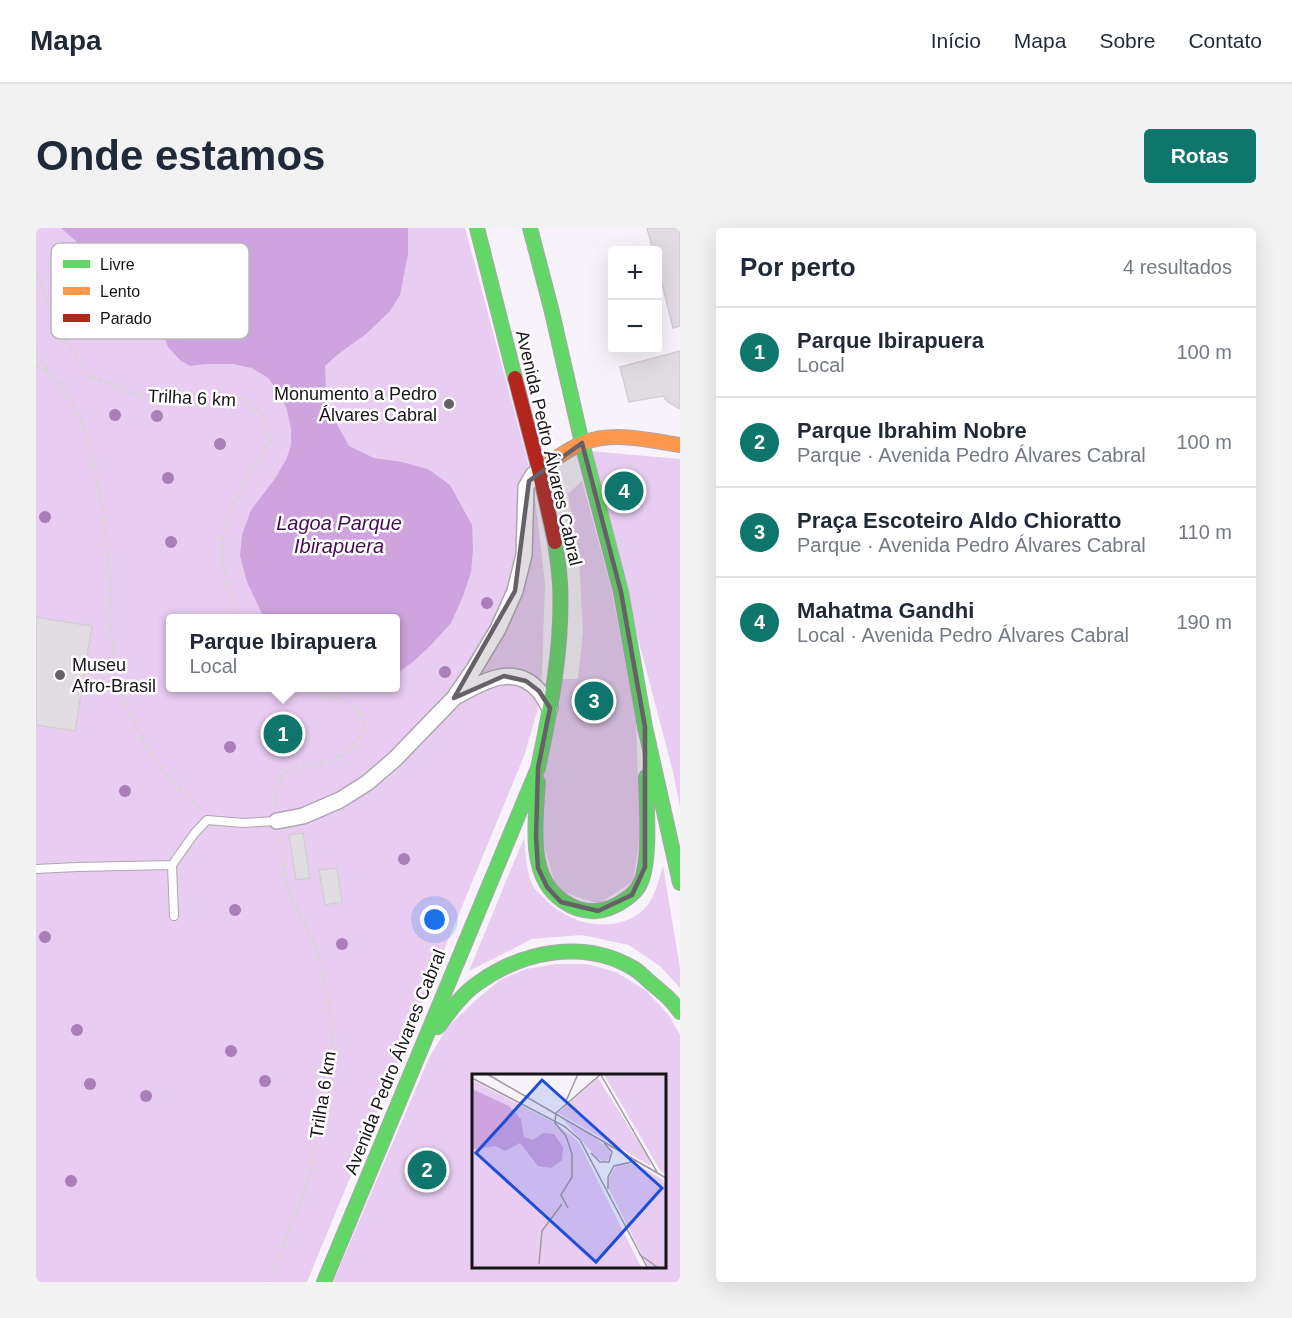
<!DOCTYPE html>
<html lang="pt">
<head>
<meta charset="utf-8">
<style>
  body { margin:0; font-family:Arial,sans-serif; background:#f2f2f3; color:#1f2937 }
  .controls { position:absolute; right:18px; top:18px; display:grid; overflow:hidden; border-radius:6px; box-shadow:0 6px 24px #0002 }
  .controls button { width:54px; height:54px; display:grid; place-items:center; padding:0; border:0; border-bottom:2px solid #e0e1e3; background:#fff; color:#1f2937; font:30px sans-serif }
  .you { position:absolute; left:399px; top:692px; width:21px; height:21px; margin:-15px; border:4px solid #fff; border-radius:50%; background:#1a73e8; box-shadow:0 0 0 9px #1a73e833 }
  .badge { display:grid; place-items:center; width:39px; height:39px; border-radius:50%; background:#0f766e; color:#fff; font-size:20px; font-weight:700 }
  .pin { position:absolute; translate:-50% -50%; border:3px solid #fff; box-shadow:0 2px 6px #0006 }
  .popup { position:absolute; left:130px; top:386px; width:234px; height:78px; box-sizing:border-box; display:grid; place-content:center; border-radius:6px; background:#fff; filter:drop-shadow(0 2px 4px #0005); font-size:20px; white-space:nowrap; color:#747a83 }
  .popup b { font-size:22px; color:#1f2937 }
  .popup::after { content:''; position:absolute; left:50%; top:100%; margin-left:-12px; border:12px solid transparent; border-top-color:#fff }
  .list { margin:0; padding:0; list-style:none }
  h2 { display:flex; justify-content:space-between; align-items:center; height:78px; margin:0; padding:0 24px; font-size:26px }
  h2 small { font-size:20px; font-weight:400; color:#747a83 }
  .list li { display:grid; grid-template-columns:39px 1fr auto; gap:18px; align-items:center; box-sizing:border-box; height:90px; padding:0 24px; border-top:2px solid #e0e1e3 }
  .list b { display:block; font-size:22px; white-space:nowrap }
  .list p { margin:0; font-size:20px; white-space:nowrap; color:#747a83 }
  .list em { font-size:20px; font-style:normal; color:#747a83 }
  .map { position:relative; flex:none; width:644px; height:1054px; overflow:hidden; border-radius:6px }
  header { display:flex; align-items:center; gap:36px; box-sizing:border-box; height:84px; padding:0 30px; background:#fff; border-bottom:2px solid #e0e1e3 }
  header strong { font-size:28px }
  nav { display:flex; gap:33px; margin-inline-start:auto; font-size:21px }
  .intro { display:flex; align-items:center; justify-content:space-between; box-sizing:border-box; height:144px; padding:0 36px }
  h1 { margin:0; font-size:42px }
  .button { padding:15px 27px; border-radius:6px; background:#0f766e; color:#fff; font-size:21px; font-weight:700 }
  main { display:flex; gap:36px; padding:0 36px }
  aside { flex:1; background:#fff; border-radius:6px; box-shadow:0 6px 24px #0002 }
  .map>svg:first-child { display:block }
</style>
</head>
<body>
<header>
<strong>Mapa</strong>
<nav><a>Início</a><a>Mapa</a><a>Sobre</a><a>Contato</a></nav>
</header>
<div class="intro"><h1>Onde estamos</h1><a class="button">Rotas</a></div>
<main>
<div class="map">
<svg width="644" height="1054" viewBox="0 0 644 1054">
  <rect width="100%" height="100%" fill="#f8f2fa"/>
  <!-- green -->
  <path fill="#e8ccf2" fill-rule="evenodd" d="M 0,0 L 429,0 L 497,253 L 502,295 L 509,356 L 506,445 L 501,484 L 488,528 L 271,1054 L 0,1054 ZM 134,390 L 360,390 L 360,460 L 134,460 Z
    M 553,223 L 644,231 L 644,579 L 637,544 Z
    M 546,253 L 576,363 L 600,494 L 604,608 L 597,653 L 563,676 L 521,662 L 505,609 L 508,538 L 523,451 L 542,451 L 547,403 L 543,330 L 532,266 Z
    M 488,610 C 490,627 490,645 498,660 C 501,664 505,667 508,670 C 531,696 576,707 605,684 C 619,672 622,654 627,638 L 644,740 L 644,760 L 625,739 L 593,717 L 546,707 L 496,711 L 433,743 Z
    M 520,736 L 551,736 L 580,744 L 609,762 L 632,786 L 644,807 L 644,1054 L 297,1054 L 393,830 L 411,800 L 440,772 L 464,752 L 490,741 ZM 437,847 L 628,847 L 628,1038 L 437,1038 Z"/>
  <!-- water -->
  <path fill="#cfa4de" d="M 25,0 L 372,0 L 372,26 L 364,67 L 354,83 L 330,106 L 301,127 L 289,138 L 290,164 L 298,191 L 313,218 L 338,230 L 366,234 L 392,241 L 414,257 L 436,297 L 437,322 L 435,344 L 427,368 L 415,395 L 394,418 L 378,433 L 363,444 L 360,444 L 360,390 L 228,390 L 211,354 L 204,328 L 206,307 L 215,282 L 238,252 L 250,232 L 255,217 L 255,201 L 251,182 L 245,167 L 232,150 L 216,140 L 197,136 L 171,136 L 154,138 L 144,132 L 132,119 L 129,110 L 131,102 L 129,86 L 127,78 L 120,66 L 113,60 L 106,57 L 81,52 L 75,49 L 66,30 L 52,24 Z"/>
  <!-- building -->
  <path fill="#e0dce2" stroke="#d2ced4" stroke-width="1.5" d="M 611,0 L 644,0 L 644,98 L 637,100 L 622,39 L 622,22 L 617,22 Z
    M 644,123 L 644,181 L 632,174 L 627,168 L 593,174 L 584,139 Z
    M 0,389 L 56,398 L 39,503 L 0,497 Z
    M 267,605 L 274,650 L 260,652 L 253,607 Z
    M 301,640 L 306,674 L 289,677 L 283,642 Z"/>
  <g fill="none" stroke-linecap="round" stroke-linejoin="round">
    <!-- lane casing -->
    <g stroke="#aca7ae" stroke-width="10">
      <path id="lane" d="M 0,641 L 41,639 L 136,637
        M 138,688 L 136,637 L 158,606 L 171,592 L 207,595 L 241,593"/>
    </g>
    <!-- street casing -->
    <g stroke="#aca7ae" stroke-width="18">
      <path id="street" d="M 423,467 C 449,452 480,435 504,464 C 508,469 510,475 514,480
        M 241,593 L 267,588 L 304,572 L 331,555 L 359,531 L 418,470 L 438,441 L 462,401 L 479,363 L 488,327 L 490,259 L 497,247 L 503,242"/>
    </g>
    <!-- fast casing -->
    <g stroke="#aca7ae" stroke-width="16">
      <path id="fast" d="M 441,0 L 479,150
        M 494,0 L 515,80 L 546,215 L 585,364 L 609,499 L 644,655
        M 502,554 C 500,591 490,649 527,673 C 537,680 549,684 561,683 C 575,682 596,670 603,658 C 616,635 610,576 610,549
        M 402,799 C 414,783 426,766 442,755 C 487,723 548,711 597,740 C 604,744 609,750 615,755 C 626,764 636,772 644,784
        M 288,1054 L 502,540 C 515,479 527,418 524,355 C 523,341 521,327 519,314"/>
    </g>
    <!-- slow casing -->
    <g stroke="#aca7ae" stroke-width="16">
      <path id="slow" d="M 503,242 C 517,233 531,221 547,215 C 578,203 612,212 644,217"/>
    </g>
    <!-- jam casing -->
    <g stroke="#aca7ae" stroke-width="16">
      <path id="jam" d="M 479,150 L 503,242 L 519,314"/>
    </g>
    <!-- path -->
    <path stroke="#d7d5d8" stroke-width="3" stroke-dasharray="4.5 4.5" stroke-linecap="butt" d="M 0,46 L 4,51 L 23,106 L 53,148 L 106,168 L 145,167 L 205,171 L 226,187 L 235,210 C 219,240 193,277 187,310 C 183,336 193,367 204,390
      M 0,123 L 14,144
      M 0,137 C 5,140 11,143 15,147 C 52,183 61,246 68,295 C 70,310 72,325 73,340 C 76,373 73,407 80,440 C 92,496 123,545 166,582
      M 575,244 L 596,246 L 594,229
      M 240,578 C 239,569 240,554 247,547 C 260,534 279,538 295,532 C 316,524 345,495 315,478 C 302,470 286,467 272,460
      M 234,1054 L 271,956 L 290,866 L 296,825 L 294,777 L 278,714 L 252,663 L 244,608"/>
    <!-- lane -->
    <use href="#lane" stroke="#fefdfe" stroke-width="8"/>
    <!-- street -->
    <use href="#street" stroke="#fefdfe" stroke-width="15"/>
    <!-- fast -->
    <use href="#fast" stroke="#63d668" stroke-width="14"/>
    <!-- slow -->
    <use href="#slow" stroke="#ff974d" stroke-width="14"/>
    <!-- jam -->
    <use href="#jam" stroke="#b3261e" stroke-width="14"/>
  </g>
  <!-- trees -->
  <g fill="#aa7fb7">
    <circle cx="54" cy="86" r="6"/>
    <circle cx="79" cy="187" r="6"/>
    <circle cx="121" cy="188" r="6"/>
    <circle cx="184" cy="216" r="6"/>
    <circle cx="132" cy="250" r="6"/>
    <circle cx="9" cy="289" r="6"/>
    <circle cx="135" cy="314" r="6"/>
    <circle cx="451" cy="375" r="6"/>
    <circle cx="409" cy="444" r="6"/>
    <circle cx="194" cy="519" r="6"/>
    <circle cx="89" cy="563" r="6"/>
    <circle cx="368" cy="631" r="6"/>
    <circle cx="199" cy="682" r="6"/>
    <circle cx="9" cy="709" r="6"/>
    <circle cx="306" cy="716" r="6"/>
    <circle cx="41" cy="802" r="6"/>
    <circle cx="195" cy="823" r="6"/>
    <circle cx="229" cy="853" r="6"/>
    <circle cx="54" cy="856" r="6"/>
    <circle cx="110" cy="868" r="6"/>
    <circle cx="35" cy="953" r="6"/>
  </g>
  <!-- marked area -->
  <path fill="#666167" fill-opacity="0.2" stroke="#666167" stroke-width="4.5" stroke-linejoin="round" d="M 546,215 L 585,364 L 609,499 L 609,639 L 596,667 L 562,683 L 525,674 L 511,659 L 502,640 L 500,609 L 502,540 L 514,480 L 503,463 L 490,453 L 468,448 L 418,470 L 479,363 L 493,253 Z"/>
  <!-- markers -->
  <g fill="#666167" stroke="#fff" stroke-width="2">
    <circle cx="413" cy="176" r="6"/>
    <circle cx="24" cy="447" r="6"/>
  </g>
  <g text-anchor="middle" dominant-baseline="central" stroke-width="5" stroke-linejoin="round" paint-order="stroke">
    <!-- poi labels -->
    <g font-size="18" fill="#171318" stroke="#fff" text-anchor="end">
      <text x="401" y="166">Monumento a Pedro<tspan x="401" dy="21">Álvares Cabral</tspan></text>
      <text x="36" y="437" text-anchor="start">Museu<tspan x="36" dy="21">Afro-Brasil</tspan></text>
    </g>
    <!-- street labels -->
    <g font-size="18" fill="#171318" stroke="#fff">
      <text transform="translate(156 170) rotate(3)">Trilha 6 km</text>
      <text transform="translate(513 220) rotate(77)">Avenida Pedro Álvares Cabral</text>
      <text transform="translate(359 834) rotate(-68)">Avenida Pedro Álvares Cabral</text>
      <text transform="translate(287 867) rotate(-81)">Trilha 6 km</text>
    </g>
    <!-- water labels -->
    <g font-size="20" font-style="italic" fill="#460d56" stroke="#fff">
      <text x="303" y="295">Lagoa Parque<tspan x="303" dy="23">Ibirapuera</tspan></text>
    </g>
  </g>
  <!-- overview -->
  <g transform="translate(436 846)">
    <rect width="194" height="194" fill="#f8f2fa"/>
    <path d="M 136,0 L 193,0 L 193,100 L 188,96 L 133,2 ZM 126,4 L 176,83 L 179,92 L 86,39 ZM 0,6 L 83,49 L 106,67 L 169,193 L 0,193 ZM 89,43 L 121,62 L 138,76 L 138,84 L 133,88 L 125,84 ZM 163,89 L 193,107 L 193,193 L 176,193 L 137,115 L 137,104 L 144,92 Z" fill="#e8ccf2"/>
    <path d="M 0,15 L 37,32 L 49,45 L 52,63 L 61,66 L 71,59 L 82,60 L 91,73 L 90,86 L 79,94 L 66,92 L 48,69 L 33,77 L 23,72 L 0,76 Z" fill="#cfa4de"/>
    <path fill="none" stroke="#9e99a0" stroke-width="1.5" d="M 15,0 L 194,104M 129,1 L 185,98M 0,4 L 92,52 L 108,66 L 175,193M 94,27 L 106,0M 119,79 L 128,88 L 137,88 L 140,78 L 132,69M 136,115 L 136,103 L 142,92 L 164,87M 96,134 L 89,121 L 100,103 L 100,80 L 94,62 L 83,49 L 84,39 L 129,0M 167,180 L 185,193M 67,190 L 70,157 L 90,130"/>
    <path fill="#1d4ed8" fill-opacity="0.15" stroke="#1d4ed8" stroke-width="3" d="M 70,6 L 190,114 L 124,188 L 4,79 Z"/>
    <rect width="194" height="194" fill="none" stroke="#171318" stroke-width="3"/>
  </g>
  <!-- legend -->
  <rect x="15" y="15" width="198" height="96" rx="9" fill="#fff" stroke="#b9b8ba" stroke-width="1.5"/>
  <rect x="27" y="32" width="27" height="8" fill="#63d668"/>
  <rect x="27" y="59" width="27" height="8" fill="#ff974d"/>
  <rect x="27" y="86" width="27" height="8" fill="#b3261e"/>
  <g font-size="16" fill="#171318">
    <text x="64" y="42">Livre</text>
    <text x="64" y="69">Lento</text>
    <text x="64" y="96">Parado</text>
  </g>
</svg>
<div class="controls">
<button>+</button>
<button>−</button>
</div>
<div class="you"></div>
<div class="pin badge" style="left:247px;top:506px">1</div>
<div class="popup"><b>Parque Ibirapuera</b>Local</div>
<div class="pin badge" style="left:391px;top:942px">2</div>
<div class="pin badge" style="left:558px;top:473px">3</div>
<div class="pin badge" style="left:588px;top:263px">4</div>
</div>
<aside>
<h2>Por perto<small>4 resultados</small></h2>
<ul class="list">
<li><span class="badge">1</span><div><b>Parque Ibirapuera</b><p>Local</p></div><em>100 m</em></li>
<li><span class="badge">2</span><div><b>Parque Ibrahim Nobre</b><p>Parque · Avenida Pedro Álvares Cabral</p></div><em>100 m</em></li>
<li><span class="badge">3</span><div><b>Praça Escoteiro Aldo Chioratto</b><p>Parque · Avenida Pedro Álvares Cabral</p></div><em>110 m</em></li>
<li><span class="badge">4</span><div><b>Mahatma Gandhi</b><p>Local · Avenida Pedro Álvares Cabral</p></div><em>190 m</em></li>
</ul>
</aside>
</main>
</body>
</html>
